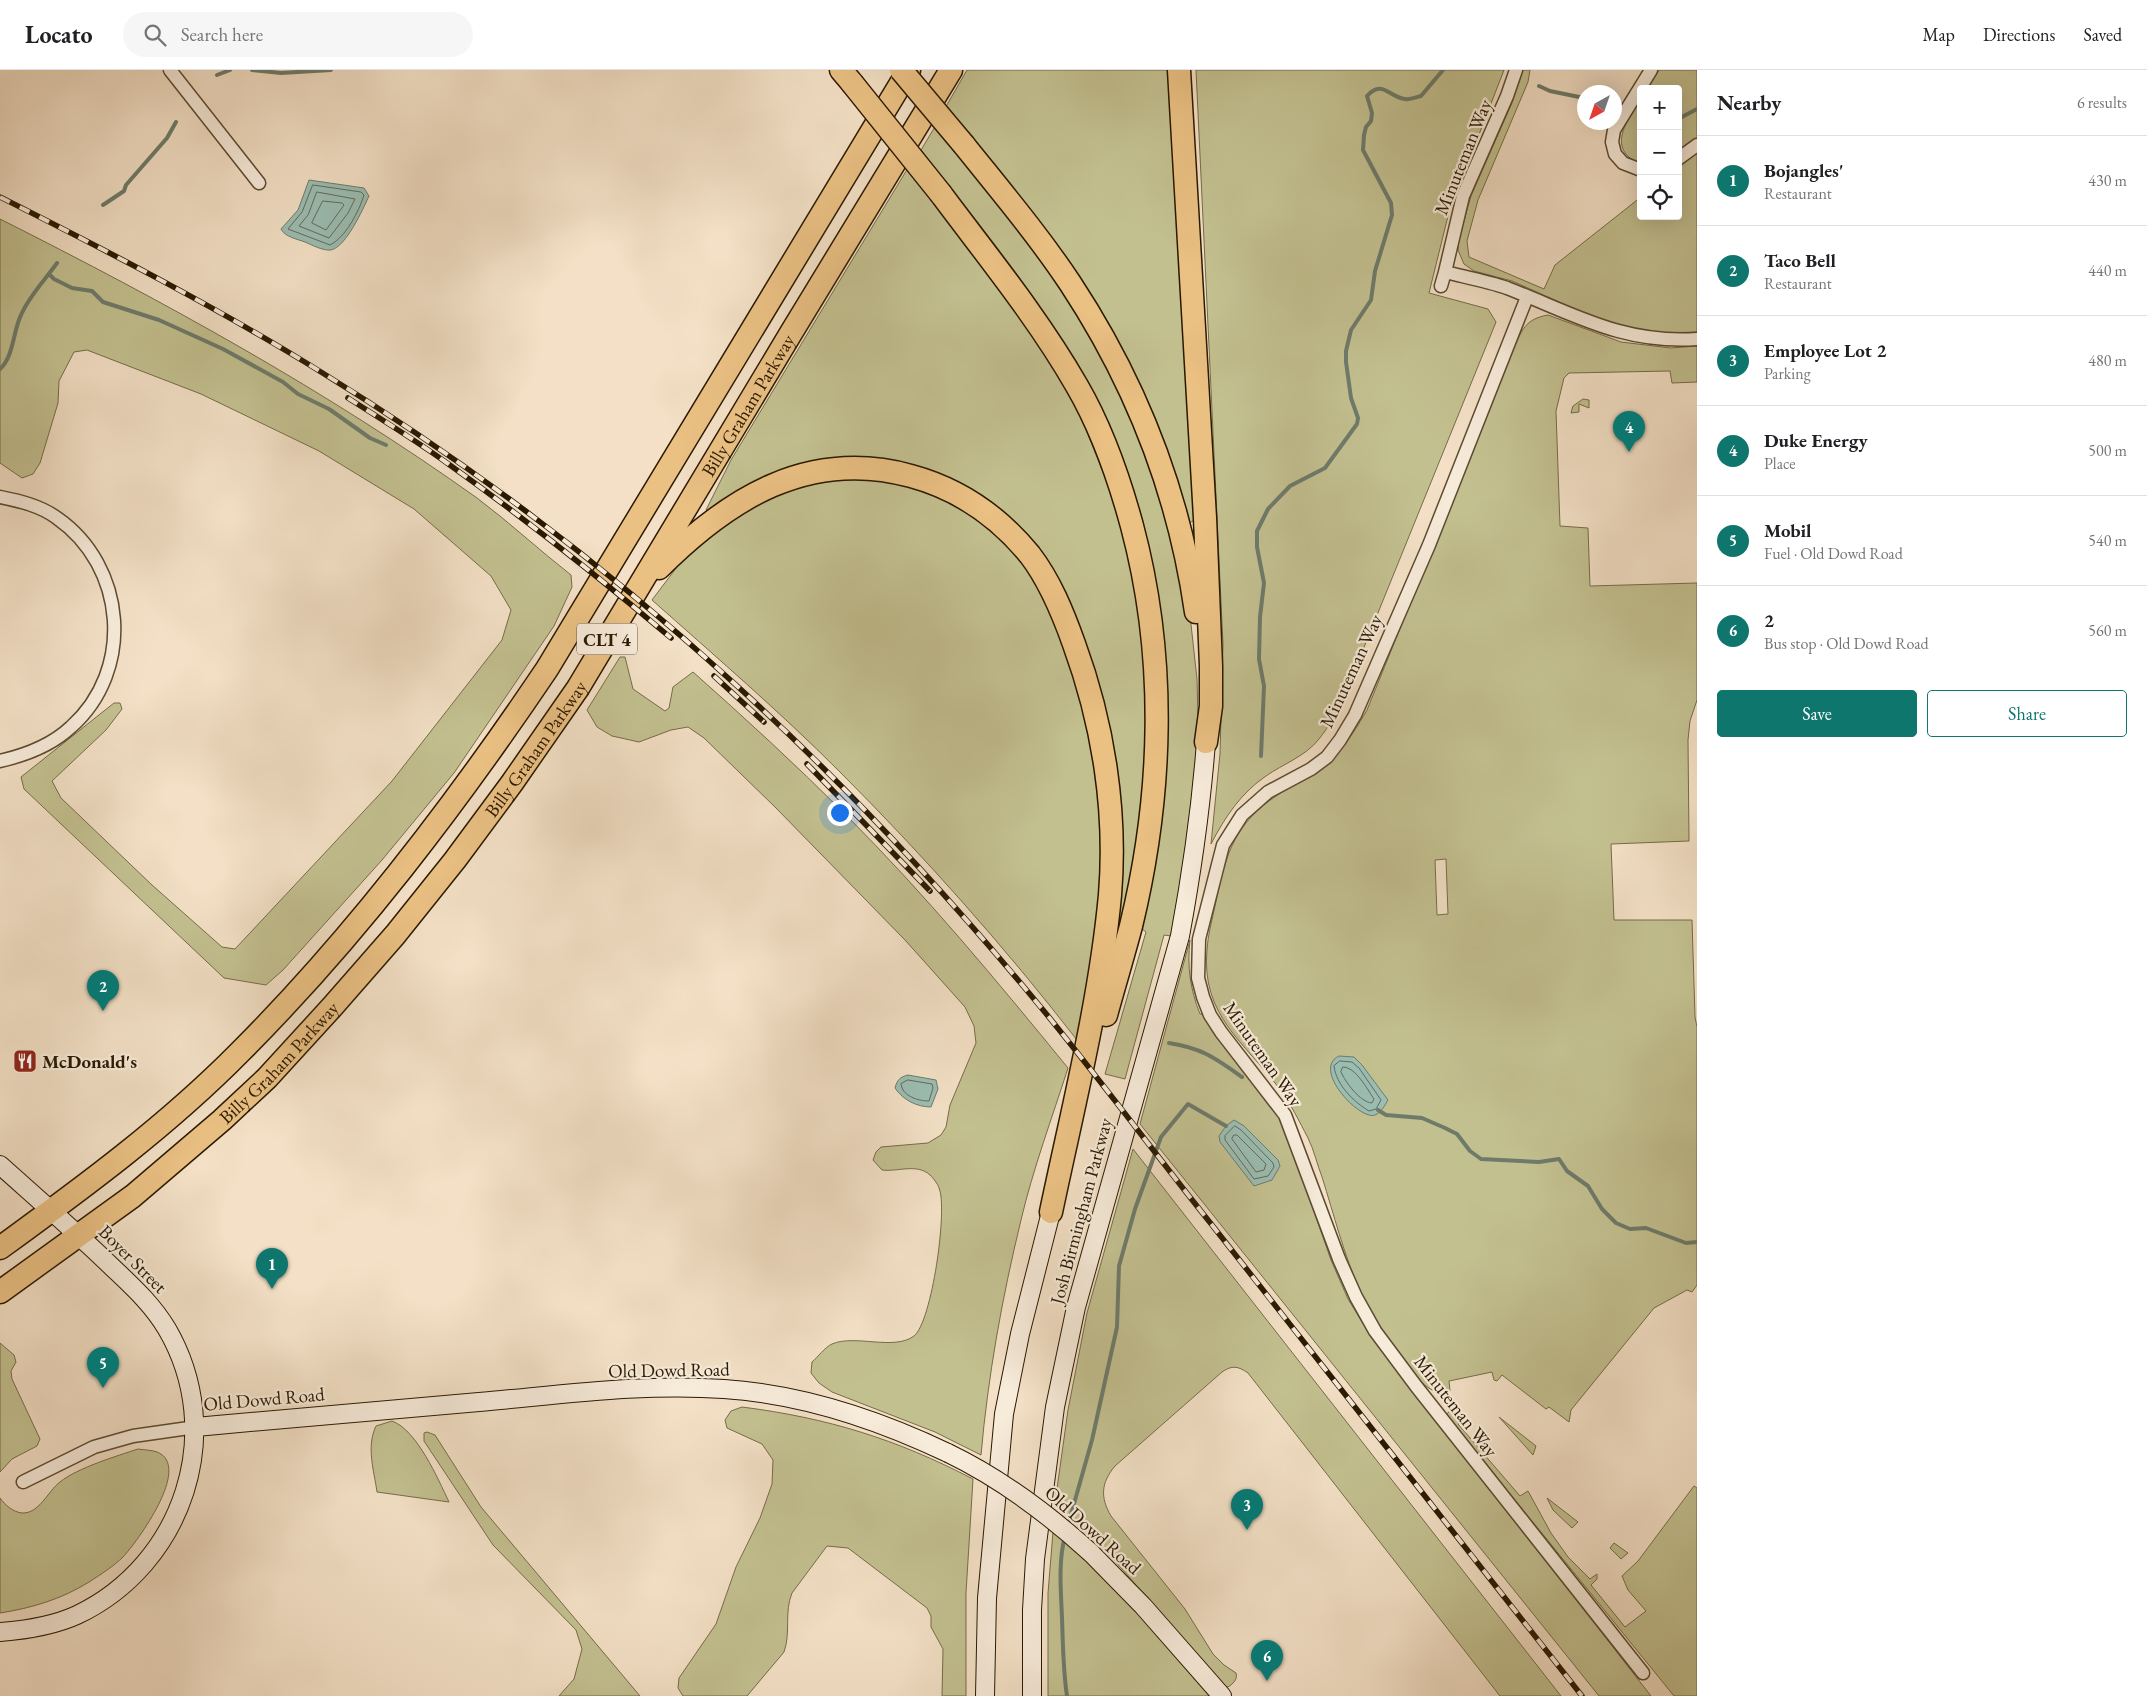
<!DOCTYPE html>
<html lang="en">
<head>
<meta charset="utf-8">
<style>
  body { margin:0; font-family:"EB Garamond",serif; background:#f6f6f6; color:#202124 }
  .controls { position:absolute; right:15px; top:15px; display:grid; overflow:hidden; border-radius:5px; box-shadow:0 5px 20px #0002 }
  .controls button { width:45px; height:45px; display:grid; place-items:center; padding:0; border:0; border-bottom:1px solid #e0e0e0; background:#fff; color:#202124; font:25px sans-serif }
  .compass { position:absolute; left:1577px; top:15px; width:45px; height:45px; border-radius:50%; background:#fff; box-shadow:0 5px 20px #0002; rotate:220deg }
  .you { position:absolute; left:839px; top:742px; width:18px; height:18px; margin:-12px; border:4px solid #fff; border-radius:50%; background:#1a73e8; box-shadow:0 0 0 8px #1a73e833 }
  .badge { display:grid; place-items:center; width:32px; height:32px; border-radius:50%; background:#0f766e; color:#fff; font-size:16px; font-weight:700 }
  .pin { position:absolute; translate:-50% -41px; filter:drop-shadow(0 1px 2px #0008) }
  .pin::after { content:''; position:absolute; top:26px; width:18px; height:15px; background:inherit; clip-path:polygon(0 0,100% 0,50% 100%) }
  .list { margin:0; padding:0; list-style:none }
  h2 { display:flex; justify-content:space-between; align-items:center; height:65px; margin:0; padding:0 20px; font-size:21px }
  h2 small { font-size:16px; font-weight:400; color:#757577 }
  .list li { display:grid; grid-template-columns:32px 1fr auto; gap:15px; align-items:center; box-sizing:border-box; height:90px; padding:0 20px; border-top:1px solid #e0e0e0 }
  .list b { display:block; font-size:19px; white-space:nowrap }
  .list p { margin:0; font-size:16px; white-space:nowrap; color:#757577 }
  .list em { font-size:16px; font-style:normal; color:#757577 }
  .actions { display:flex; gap:10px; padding:15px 20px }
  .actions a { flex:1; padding:11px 0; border:1px solid #0f766e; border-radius:5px; text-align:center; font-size:18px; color:#0f766e }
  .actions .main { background:#0f766e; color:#fff }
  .icon { flex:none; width:28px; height:28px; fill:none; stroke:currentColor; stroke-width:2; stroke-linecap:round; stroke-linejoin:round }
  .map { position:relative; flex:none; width:1697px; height:1626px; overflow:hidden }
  header { display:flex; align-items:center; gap:30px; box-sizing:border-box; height:70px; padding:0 25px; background:#fff; border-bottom:1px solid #e0e0e0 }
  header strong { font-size:24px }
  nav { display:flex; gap:28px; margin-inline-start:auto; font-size:18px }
  .search { width:350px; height:45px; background:#f6f6f6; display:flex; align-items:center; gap:12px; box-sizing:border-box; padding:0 18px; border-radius:28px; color:#757577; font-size:19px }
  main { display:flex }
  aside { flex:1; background:#fff }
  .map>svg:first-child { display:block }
</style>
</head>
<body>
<header>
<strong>Locato</strong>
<div class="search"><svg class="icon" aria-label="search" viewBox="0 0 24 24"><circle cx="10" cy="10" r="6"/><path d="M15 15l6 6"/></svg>Search here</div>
<nav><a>Map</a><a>Directions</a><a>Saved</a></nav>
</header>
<main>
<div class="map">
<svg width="1697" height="1626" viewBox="0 0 1697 1626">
  <rect width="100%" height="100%" fill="#f3e0c6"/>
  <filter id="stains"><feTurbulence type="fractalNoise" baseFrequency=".004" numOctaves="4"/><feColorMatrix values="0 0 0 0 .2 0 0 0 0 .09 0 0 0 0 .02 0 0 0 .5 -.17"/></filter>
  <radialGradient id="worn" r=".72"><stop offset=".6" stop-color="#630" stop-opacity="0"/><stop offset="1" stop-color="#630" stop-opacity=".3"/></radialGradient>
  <!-- green -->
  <path fill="#c3c090" stroke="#766c48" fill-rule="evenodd" d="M 967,0 L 1173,0 L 1195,450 L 1189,453 L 1153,354 L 944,40 Z
    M 1196,0 L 1504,0 L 1449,142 L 1429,223 L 1488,239 L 1496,252 L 1343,629 C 1336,642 1329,657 1319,669 C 1306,686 1283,694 1266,706 C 1241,723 1225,747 1211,774 L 1220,684 L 1223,574 Z
    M 1523,0 L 1530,0 L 1528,12 L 1478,130 L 1467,171 L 1469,187 L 1544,219 L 1555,195 L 1641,127 L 1641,146 L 1678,146 L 1678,97 L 1697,82 L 1697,262 L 1659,263 L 1621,256 L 1584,243 L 1512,211 L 1474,201 L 1464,194 L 1458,180 L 1459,168 L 1471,126 L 1512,33 Z
    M 1659,0 L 1697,0 L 1697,68 L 1678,82 L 1678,19 L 1647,19 Z
    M 1641,29 L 1641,94 C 1605,80 1627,50 1641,29 Z
    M 936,55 L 1064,216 L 1143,365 L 1187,518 L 1197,609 L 1198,650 L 1196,709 L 1181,820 L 1171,866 L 1164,865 L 1125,1009 L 1105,1004 L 1146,862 L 1141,858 L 1166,604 L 1067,280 C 1025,208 971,145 921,80 Z
    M 908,98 L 989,196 L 1072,325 L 1111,422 L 1137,516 L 1149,620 L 1140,768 L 1120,857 L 1113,856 L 1111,687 L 1018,461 L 863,393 L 711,442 L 706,440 L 731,390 Z
    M 0,149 C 165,232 327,321 477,428 C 509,452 539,480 571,505 L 572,517 L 554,556 L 454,703 L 382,790 L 283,900 L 266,915 L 224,908 L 24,719 L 21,707 L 114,633 L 120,633 L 122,639 L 106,660 L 52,711 L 61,728 L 152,815 L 222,877 L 235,879 L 392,711 L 502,570 L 511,540 L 491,506 L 414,439 L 319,381 L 201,324 L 87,280 L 74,282 L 59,311 L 58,333 L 40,393 L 33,404 L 22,408 L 0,393 Z
    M 1548,245 L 1621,272 L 1671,278 L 1697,276 L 1697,312 L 1672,313 L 1670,301 L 1569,303 L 1564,308 L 1556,341 L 1560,456 L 1588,458 L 1590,516 L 1697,513 L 1697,630 L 1690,651 L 1688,670 L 1689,771 L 1611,774 L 1614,850 L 1692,850 L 1695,947 L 1697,957 L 1697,1215 L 1692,1222 L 1687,1220 L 1654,1238 L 1571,1340 L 1569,1352 L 1549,1337 L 1546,1339 L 1502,1305 L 1497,1311 L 1494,1310 L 1492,1302 L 1449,1311 L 1450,1321 C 1430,1328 1417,1307 1407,1294 C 1390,1271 1372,1248 1360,1221 C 1344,1185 1334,1145 1322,1107 C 1317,1094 1314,1080 1308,1068 C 1299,1051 1291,1034 1279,1018 C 1244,972 1201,945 1207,880 C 1208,863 1213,847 1216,831 C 1225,789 1232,759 1269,731 C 1283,720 1300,713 1315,703 C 1339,687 1353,664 1367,640 L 1513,280 C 1522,260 1525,249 1548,245 ZM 1446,789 L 1448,844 L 1437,845 L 1435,790 Z
    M 1583,329 L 1589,330 L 1589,338 L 1579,334 L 1579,342 L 1571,343 L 1573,336 Z
    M 822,408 L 889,409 L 964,437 L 1022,487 L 1059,551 L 1099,698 L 1103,827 L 1077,970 C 1004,876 924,786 839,701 C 779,641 715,586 652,530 L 689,481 L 743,436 Z
    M 620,587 L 625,587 L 633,619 L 665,641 L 669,638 L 673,617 L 693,602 C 745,648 796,695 845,744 C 925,824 997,911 1068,998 C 1052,1048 1033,1099 1021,1150 C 1002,1228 988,1306 981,1385 L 935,1362 L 832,1322 L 819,1313 L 811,1303 L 812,1292 C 818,1287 825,1277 832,1274 C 855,1264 894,1281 914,1266 C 932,1252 948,1138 939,1118 C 938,1114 933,1108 930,1105 C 917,1093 898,1102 882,1100 L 873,1090 L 876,1082 L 881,1077 L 928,1073 L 941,1065 L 946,1057 L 950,1035 L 976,973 L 974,956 L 965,937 L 905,870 L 775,737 L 704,668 L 688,657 L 671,660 L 639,672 L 612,666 L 597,657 L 587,640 Z
    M 1190,870 C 1187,896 1190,919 1200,944 L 1202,944 L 1216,967 L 1281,1047 L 1331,1190 L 1348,1229 L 1370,1265 L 1651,1626 L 1599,1626 L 1140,1054 Z
    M 1133,1079 L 1561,1626 L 1500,1626 L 1248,1303 C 1238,1296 1232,1295 1222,1302 L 1115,1396 C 1101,1413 1100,1427 1111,1446 L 1185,1539 L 1213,1584 L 1224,1595 L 1236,1603 C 1238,1609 1233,1614 1228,1617 L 1224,1616 L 1101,1475 L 1055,1433 L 1068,1340 L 1087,1243 Z
    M 0,1273 L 14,1285 L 16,1292 L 11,1301 L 12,1309 L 40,1369 L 37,1376 L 12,1389 L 0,1402 Z
    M 1457,1333 L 1464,1348 L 1458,1354 L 1520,1426 L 1528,1421 L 1551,1463 L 1568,1487 L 1590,1509 L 1597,1504 L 1597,1509 L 1591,1515 L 1625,1557 L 1646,1541 L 1628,1520 L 1622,1506 L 1638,1491 L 1694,1416 L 1697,1418 L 1697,1626 L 1674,1626 L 1446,1345 Z
    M 742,1337 C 828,1348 896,1369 973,1409 L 966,1523 L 966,1626 L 942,1626 L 943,1579 L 931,1557 L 931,1546 L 927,1538 L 848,1478 L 827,1476 L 792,1523 C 784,1542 791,1563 784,1582 L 747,1626 L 683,1626 L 678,1618 L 679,1608 L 716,1554 L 736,1497 L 760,1448 L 772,1414 L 773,1390 L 762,1374 L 727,1358 L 725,1350 L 731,1341 Z
    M 1499,1347 L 1536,1376 L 1533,1385 Z
    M 392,1351 C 417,1360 438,1409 449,1432 L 377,1422 C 374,1400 366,1377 376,1356 Z
    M 427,1362 L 435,1365 L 481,1437 L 640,1626 L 559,1626 L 574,1609 L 582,1579 L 576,1560 L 493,1475 L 424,1371 L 424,1363 Z
    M 138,1379 C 144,1380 152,1380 157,1382 C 193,1396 137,1472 123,1487 C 114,1496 100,1505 89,1512 C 62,1529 32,1538 0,1543 L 0,1428 C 5,1435 13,1442 22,1443 C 39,1444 48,1421 60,1412 C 77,1398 117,1386 138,1379 Z
    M 1547,1428 L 1578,1452 L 1572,1458 L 1553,1440 Z
    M 1053,1462 L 1116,1516 L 1212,1626 L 1048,1626 L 1048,1523 Z
    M 1614,1473 L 1628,1483 L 1621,1489 L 1610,1478 Z"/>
  <!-- water -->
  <path fill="#9bbdb2" stroke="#6e7b6b" d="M 309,110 L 364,118 L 369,126 C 363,139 346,177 331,180 C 323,181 312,175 305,172 C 297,169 285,167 281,159 L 298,140 Z
    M 1339,986 L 1354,987 L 1362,995 L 1388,1030 C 1385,1035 1381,1043 1375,1045 C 1360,1051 1311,999 1339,986 Z
    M 908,1005 L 936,1010 L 938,1019 L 931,1037 C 917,1037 903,1030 895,1018 C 897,1010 900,1007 908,1005 Z
    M 1234,1050 L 1244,1056 L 1278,1090 L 1280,1096 L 1272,1110 L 1254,1116 L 1220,1072 L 1219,1066 L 1226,1056 Z"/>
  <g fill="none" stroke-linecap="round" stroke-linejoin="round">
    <!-- shore -->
    <path stroke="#626b5a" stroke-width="1" d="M 313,115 L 361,122 L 364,125 C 359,141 346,167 330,175 L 288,159 L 302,142 Z
      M 317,122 L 355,129 L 348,143 L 329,168 L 299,156 L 308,145 Z
      M 323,131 L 342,133 L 344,135 L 326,160 L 312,153 Z
      M 1340,991 L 1352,992 L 1359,998 L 1381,1030 L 1376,1039 L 1369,1041 C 1354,1032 1336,1015 1334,996 Z
      M 1343,997 C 1356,997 1367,1019 1374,1029 L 1372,1033 C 1360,1032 1346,1013 1341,1002 Z
      M 908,1010 L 932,1014 L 933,1018 L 929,1031 C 918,1031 902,1026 901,1014 Z
      M 1235,1056 L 1241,1060 L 1273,1093 L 1274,1097 L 1268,1106 L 1254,1109 L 1225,1070 L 1225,1066 Z
      M 1234,1065 L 1237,1065 L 1266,1094 L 1264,1100 L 1256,1102 L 1232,1069 Z"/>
    <!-- stream -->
    <path stroke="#6e7b6b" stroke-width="4" d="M 252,0 L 281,3 L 331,0
      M 217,5 L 230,0
      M 1539,16 L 1550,21 L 1584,28
      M 1678,49 L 1697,39
      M 103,135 L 124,121 L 126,115 L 167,68 L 176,52
      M 49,204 L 54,209 L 72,218 L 92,221 L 103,232 L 159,250 L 223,279 L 283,312 L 298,324 L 329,339 L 370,368 L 386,375
      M 0,299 C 14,286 13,261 21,245 C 29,226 45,210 57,193
      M 1261,686 L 1264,616 L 1259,589 L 1260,547 L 1264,513 L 1257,477 L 1257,461 L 1268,439 L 1290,416 L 1325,398 L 1357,354 L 1358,348 L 1351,328 L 1346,292 L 1346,281 L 1351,260 L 1371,230 L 1375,201 L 1392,145 L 1391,133 L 1363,80 L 1364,65 L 1366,57 L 1371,51 L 1372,43 L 1367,26 C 1382,9 1389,27 1405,29 C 1409,30 1417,27 1421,26 L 1443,0
      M 1169,973 C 1202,978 1215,988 1242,1007
      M 1378,1040 L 1386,1045 L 1422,1048 L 1445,1058 L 1457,1064 L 1470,1081 L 1481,1089 L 1539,1092 L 1559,1089 L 1567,1101 L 1588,1116 L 1602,1139 L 1616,1153 L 1630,1159 L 1646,1158 L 1686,1173 L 1697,1172
      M 1068,1455 L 1092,1370 L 1117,1257 L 1119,1196 L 1135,1139 L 1161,1067 L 1188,1034 L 1226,1056
      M 1065,1466 C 1058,1492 1061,1522 1062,1548 C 1063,1574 1063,1600 1067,1626"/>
    <!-- street casing -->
    <g stroke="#5c4b32" stroke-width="15">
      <path id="street" d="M 170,0 L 259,113
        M 1516,0 L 1507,26 L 1463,126 L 1445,202 C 1465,207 1487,211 1507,218 C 1574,244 1622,274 1697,269
        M 1678,89 L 1697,75
        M 1641,100 L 1623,93 L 1615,84 L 1612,72 L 1614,60 L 1651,0
        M 1441,216 L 1445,202
        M 1527,227 L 1429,475 L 1355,645 L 1340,670 L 1327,687 L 1311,699 L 1268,722 L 1242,745 L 1223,775 L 1199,869 L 1198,908 L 1203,927 L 1210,945 L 1221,962 L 1285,1045 L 1339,1189 L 1356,1227 L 1375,1261 L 1416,1316 L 1643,1603
        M 0,427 C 20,431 41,436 57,448 C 126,496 135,600 71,657 C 52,675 26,685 0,691
        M 23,1412 L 94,1377 L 133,1366 L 196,1357"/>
    </g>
    <!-- secondary casing -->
    <g stroke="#2a1901" stroke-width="20">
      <path id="secondary" d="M 0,1095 C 38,1129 76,1162 112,1197 C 133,1217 152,1234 167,1259 C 227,1362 184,1494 77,1545 C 53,1556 26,1560 0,1562
        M 196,1357 C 290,1348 384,1340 479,1332 C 560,1325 643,1313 724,1319 C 801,1324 879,1350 948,1383
        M 1091,1483 L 1143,1536 L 1222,1626
        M 985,1626 L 987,1528 L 1004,1344 L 1020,1264 L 1051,1142
        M 1032,1626 L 1032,1540 L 1035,1489 L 1055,1337 L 1076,1237 L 1180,866 C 1192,801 1201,738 1206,672"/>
    </g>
    <!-- highway casing -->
    <g stroke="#2a1901" stroke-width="25">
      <g id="highway">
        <path d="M 841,0 L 852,13"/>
        <path d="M 1179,0 L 1205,448 L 1211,596 L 1211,636 L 1206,672"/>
        <path d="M 964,75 C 1000,120 1038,165 1070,213 C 1136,313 1179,423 1196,542"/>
        <path d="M 941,124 C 988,187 1038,248 1077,316 C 1102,359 1119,408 1132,456 C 1167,587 1163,724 1131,856 C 1123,886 1114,916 1106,945"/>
        <path d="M 659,498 C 729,428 809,378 911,406 C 959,419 999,447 1030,485 C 1050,511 1063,543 1074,574 C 1103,653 1117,740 1110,825 C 1100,932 1073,1037 1051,1142"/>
        <path d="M 0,1178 C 84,1117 167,1056 240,982 C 356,866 456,734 547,599 L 909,0"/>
        <path id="s1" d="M 0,1222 L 133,1126 L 222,1050 L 267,1008 L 332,937 L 395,865 L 455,790 L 512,713 L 578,618 L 791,263 L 951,0"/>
      </g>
    </g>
    <!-- street -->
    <use href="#street" stroke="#f7ebda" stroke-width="12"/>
    <!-- secondary -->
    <use href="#secondary" stroke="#f7ebda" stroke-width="18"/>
    <!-- highway -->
    <use href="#highway" stroke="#eac083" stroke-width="22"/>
    <!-- rail casing -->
    <g stroke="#2a1901" stroke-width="5.5">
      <path id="rail" d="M 0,127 C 109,182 218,238 321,302 C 469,393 609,499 736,615 C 848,717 952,829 1048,946 C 1104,1015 1157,1086 1212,1155 C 1335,1312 1459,1469 1582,1626
        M 348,328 C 381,349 415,370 447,393 C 524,448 599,507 671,568
        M 714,606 L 764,652
        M 807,694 L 930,821"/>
    </g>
    <!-- rail -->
    <use href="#rail" stroke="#f7ebda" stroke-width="4" stroke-dasharray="11" stroke-linecap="butt"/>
    <!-- secondary-bridge casing -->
    <g stroke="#2a1901" stroke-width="20" stroke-linecap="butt">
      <path id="secondary-bridge" d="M 948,1383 C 1002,1409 1047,1443 1091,1483"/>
    </g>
    <!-- highway-bridge casing -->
    <g stroke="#2a1901" stroke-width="25" stroke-linecap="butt">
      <path id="highway-bridge" d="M 901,0 L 964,75
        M 852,13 L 941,124"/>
    </g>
    <!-- secondary-bridge -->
    <use href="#secondary-bridge" stroke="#f7ebda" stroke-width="18"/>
    <!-- highway-bridge -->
    <use href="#highway-bridge" stroke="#eac083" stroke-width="22"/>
  </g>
  <!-- icons -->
  <defs>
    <g id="restaurant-square" transform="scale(1.25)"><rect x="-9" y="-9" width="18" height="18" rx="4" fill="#8f2418" stroke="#f7ebda"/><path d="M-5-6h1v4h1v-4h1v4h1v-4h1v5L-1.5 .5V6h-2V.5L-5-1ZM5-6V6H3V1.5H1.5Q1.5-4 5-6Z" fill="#fff"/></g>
  </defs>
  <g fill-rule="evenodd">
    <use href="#restaurant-square" x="25" y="991"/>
  </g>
  <g text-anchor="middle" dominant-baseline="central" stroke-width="4.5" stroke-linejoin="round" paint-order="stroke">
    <!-- shield labels -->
    <rect fill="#f7ebda" stroke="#685842" stroke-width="1" x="577" y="553.5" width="60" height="31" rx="4"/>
    <g font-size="18" font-weight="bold" fill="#2a1901">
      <text x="607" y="569">CLT 4</text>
    </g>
    <!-- street labels -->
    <g font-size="19" fill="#2a1901" stroke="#f7ebda">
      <text transform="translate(1463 87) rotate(-68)">Minuteman Way</text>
      <text stroke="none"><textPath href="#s1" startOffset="1172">Billy Graham Parkway</textPath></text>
      <text transform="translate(1351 601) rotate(-65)">Minuteman Way</text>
      <text stroke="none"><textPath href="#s1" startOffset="768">Billy Graham Parkway</textPath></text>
      <text transform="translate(1263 984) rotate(55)">Minuteman Way</text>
      <text stroke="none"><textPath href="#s1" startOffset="362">Billy Graham Parkway</textPath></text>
      <text transform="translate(1081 1141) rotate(-75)">Josh Birmingham Parkway</text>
      <text transform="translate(133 1189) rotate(45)">Boyer Street</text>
      <text transform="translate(669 1300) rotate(-1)">Old Dowd Road</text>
      <text transform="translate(264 1329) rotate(-5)">Old Dowd Road</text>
      <text transform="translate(1456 1336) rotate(52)">Minuteman Way</text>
      <text transform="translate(1093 1460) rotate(42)">Old Dowd Road</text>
    </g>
    <!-- poi labels -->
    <g font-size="19" font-weight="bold" fill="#2a1901" stroke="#f7ebda" text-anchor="start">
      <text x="42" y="991">McDonald's</text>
    </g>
  </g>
  <rect width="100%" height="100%" filter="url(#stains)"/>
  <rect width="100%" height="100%" fill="url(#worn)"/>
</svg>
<div class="controls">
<button>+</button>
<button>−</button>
<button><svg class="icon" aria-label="locate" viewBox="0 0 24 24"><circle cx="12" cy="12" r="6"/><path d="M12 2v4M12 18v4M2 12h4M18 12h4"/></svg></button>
</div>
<svg class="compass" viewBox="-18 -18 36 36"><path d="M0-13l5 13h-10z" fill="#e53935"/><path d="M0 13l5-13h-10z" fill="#757577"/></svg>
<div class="you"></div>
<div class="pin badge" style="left:272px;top:1219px">1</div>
<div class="pin badge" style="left:103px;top:941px">2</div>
<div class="pin badge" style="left:1247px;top:1460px">3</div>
<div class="pin badge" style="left:1629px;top:382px">4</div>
<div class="pin badge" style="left:103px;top:1318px">5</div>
<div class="pin badge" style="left:1267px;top:1611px">6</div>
</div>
<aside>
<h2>Nearby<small>6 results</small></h2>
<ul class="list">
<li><span class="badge">1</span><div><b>Bojangles'</b><p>Restaurant</p></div><em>430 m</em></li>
<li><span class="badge">2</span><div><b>Taco Bell</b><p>Restaurant</p></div><em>440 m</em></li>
<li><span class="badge">3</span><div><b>Employee Lot 2</b><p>Parking</p></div><em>480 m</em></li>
<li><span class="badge">4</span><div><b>Duke Energy</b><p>Place</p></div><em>500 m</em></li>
<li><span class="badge">5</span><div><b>Mobil</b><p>Fuel · Old Dowd Road</p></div><em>540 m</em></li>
<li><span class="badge">6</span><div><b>2</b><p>Bus stop · Old Dowd Road</p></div><em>560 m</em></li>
</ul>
<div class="actions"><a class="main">Save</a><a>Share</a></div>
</aside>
</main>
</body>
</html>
